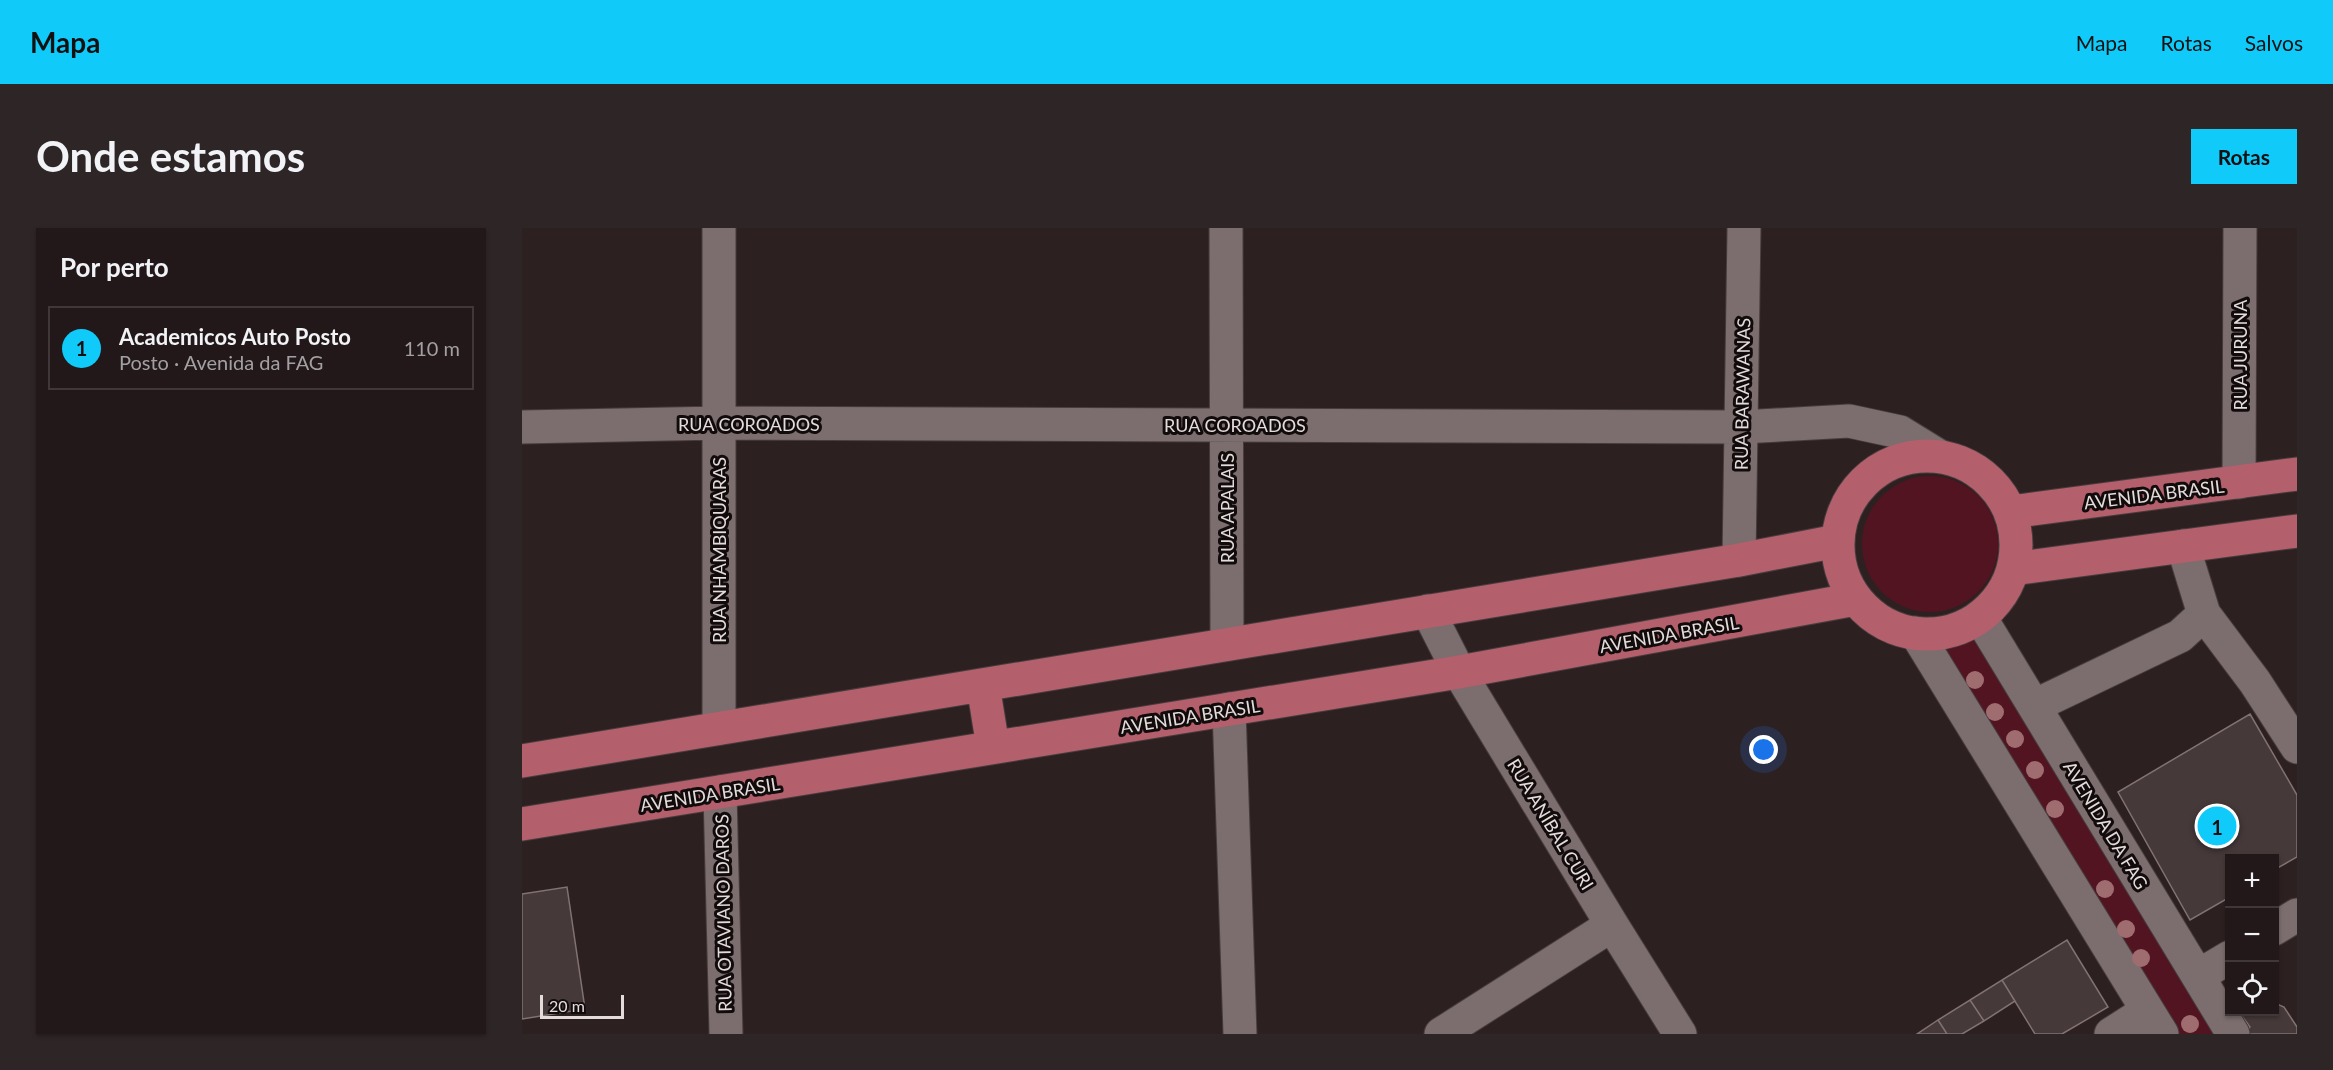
<!DOCTYPE html>
<html lang="pt">
<head>
<meta charset="utf-8">
<style>
  body { margin:0; font-family:Lato,sans-serif; background:#2e2526; color:#f1f3f6 }
  .controls { position:absolute; right:18px; bottom:18px; display:grid; overflow:hidden; border-radius:0px; box-shadow:0 2px 4px #0004 }
  .controls button { width:54px; height:54px; display:grid; place-items:center; padding:0; border:0; border-bottom:2px solid #3f3738; background:#221819; color:#f1f3f6; font:30px sans-serif }
  .scale { position:absolute; left:18px; bottom:15px; width:84px; box-sizing:border-box; padding-left:6px; border:3px solid #e4dbdb; border-top:0; font-size:16px; line-height:21px; white-space:nowrap; color:#e4dbdb; -webkit-text-stroke:4px #110b0c; paint-order:stroke }
  .you { position:absolute; left:1242px; top:522px; width:21px; height:21px; margin:-15px; border:4px solid #fff; border-radius:50%; background:#1a73e8; box-shadow:0 0 0 9px #1a73e833 }
  .badge { display:grid; place-items:center; width:39px; height:39px; border-radius:50%; background:#10cafa; color:#111; font-size:20px; font-weight:700 }
  .pin { position:absolute; translate:-50% -50%; border:3px solid #fff; box-shadow:0 2px 6px #0006 }
  .list { margin:0; padding:0; list-style:none }
  h2 { display:flex; justify-content:space-between; align-items:center; height:78px; margin:0; padding:0 24px; font-size:26px }
  h2 small { font-size:20px; font-weight:400; color:#a2a0a2 }
  .list li { display:grid; grid-template-columns:39px 1fr auto; gap:18px; align-items:center; box-sizing:border-box; height:84px; margin:0 12px 12px; padding:0 12px; border:2px solid #3f3738; border-radius:0px }
  .list b { display:block; font-size:22px; white-space:nowrap }
  .list p { margin:0; font-size:20px; white-space:nowrap; color:#a2a0a2 }
  .list em { font-size:20px; font-style:normal; color:#a2a0a2 }
  .icon { flex:none; width:33px; height:33px; fill:none; stroke:currentColor; stroke-width:2; stroke-linecap:round; stroke-linejoin:round }
  .map { position:relative; flex:none; width:1775px; height:806px; overflow:hidden; border-radius:0px }
  header { display:flex; align-items:center; gap:36px; box-sizing:border-box; height:84px; padding:0 30px; background:#10cafa; color:#111 }
  header strong { font-size:28px }
  nav { display:flex; gap:33px; margin-inline-start:auto; font-size:21px }
  .intro { display:flex; align-items:center; justify-content:space-between; box-sizing:border-box; height:144px; padding:0 36px }
  h1 { margin:0; font-size:42px }
  .button { padding:15px 27px; border-radius:0px; background:#10cafa; color:#111; font-size:21px; font-weight:700 }
  main { display:flex; gap:36px; padding:0 36px }
  aside { flex:1; background:#221819; border-radius:0px; box-shadow:0 2px 4px #0004 }
  .map>svg:first-child { display:block }
</style>
</head>
<body>
<header>
<strong>Mapa</strong>
<nav><a>Mapa</a><a>Rotas</a><a>Salvos</a></nav>
</header>
<div class="intro"><h1>Onde estamos</h1><a class="button">Rotas</a></div>
<main>
<aside>
<h2>Por perto<small></small></h2>
<ul class="list">
<li><span class="badge">1</span><div><b>Academicos Auto Posto</b><p>Posto · Avenida da FAG</p></div><em>110 m</em></li>
</ul>
</aside>
<div class="map">
<svg width="1775" height="806" viewBox="0 0 1775 806">
  <rect width="100%" height="100%" fill="#2d2021"/>
  <!-- green -->
  <path fill="#521420" d="M1340 316a68 68 0 1 1 136 0a68 68 0 1 1-136 0Z
    M 1447,404 L 1666,761 L 1694,806 L 1650,806 L 1404,412 Z"/>
  <!-- building -->
  <path fill="#46393a" stroke="#827273" stroke-width="1.5" d="M 1728,486 L 1775,567 L 1775,629 L 1752,642 L 1752,630 L 1708,630 L 1708,669 L 1668,692 L 1596,564 Z
    M 45,659 L 63,781 L 0,791 L 0,666 Z
    M 1545,712 L 1586,779 L 1540,806 L 1513,806 L 1480,752 Z
    M 1480,752 L 1493,773 L 1462,793 L 1448,772 Z
    M 1752,770 L 1757,777 L 1762,779 L 1775,799 L 1775,806 L 1725,806 L 1724,803 L 1728,799 L 1717,784 L 1752,784 Z
    M 1448,772 L 1462,793 L 1440,806 L 1425,806 L 1416,792 Z
    M 1416,792 L 1425,806 L 1395,806 Z"/>
  <g fill="none" stroke-linecap="round" stroke-linejoin="round">
    <!-- minor casing -->
    <g stroke="#473c3d" stroke-width="35">
      <path id="minor" d="M 197,0 L 197,500
        M 704,0 L 705,416
        M 0,199 L 197,195 L 1220,199 L 1327,193 L 1378,204 L 1417,228
        M 1717,254 L 1718,0
        M 1217,332 L 1222,0
        M 906,383 L 937,444 L 1090,697 L 1158,806
        M 1682,386 L 1733,454 L 1775,519
        M 1458,389 L 1711,806
        M 1394,405 L 1640,806
        M 1512,478 L 1658,408 L 1682,386 L 1661,318
        M 707,481 L 718,806
        M 198,564 L 204,806
        M 1752,701 L 1775,687
        M 1676,748 L 1708,729
        M 919,806 L 1090,697
        M 1589,806 L 1625,783"/>
    </g>
    <!-- major casing -->
    <g stroke="#473c3d" stroke-width="35">
      <path id="major" d="M1316 317a89 89 0 1 1 178 0a89 89 0 1 1-178 0Z
        M 1489,284 L 1775,246
        M 1491,341 L 1775,303
        M 461,457 L 471,519
        M 0,533 L 1217,332 L 1315,313
        M 0,596 L 937,444 L 1334,371"/>
    </g>
    <!-- minor -->
    <use href="#minor" stroke="#7c6d6e" stroke-width="33"/>
    <!-- major -->
    <use href="#major" stroke="#b35f6c" stroke-width="33"/>
  </g>
  <!-- trees -->
  <g fill="#9f6c70">
    <circle cx="1453" cy="452" r="9"/>
    <circle cx="1473" cy="484" r="9"/>
    <circle cx="1493" cy="511" r="9"/>
    <circle cx="1513" cy="542" r="9"/>
    <circle cx="1533" cy="581" r="9"/>
    <circle cx="1583" cy="661" r="9"/>
    <circle cx="1604" cy="701" r="9"/>
    <circle cx="1619" cy="730" r="9"/>
    <circle cx="1668" cy="796" r="9"/>
  </g>
  <g text-anchor="middle" dominant-baseline="central" stroke-width="6" stroke-linejoin="round" paint-order="stroke">
    <!-- street labels -->
    <g font-size="18" fill="#e4dbdb" stroke="#110b0c">
      <text transform="translate(1718 127) rotate(-90)">RUA JURUNA</text>
      <text transform="translate(1220 166) rotate(-89)">RUA BARAWANAS</text>
      <text x="227" y="196">RUA COROADOS</text>
      <text x="713" y="197">RUA COROADOS</text>
      <text transform="translate(1632 266) rotate(-7)">AVENIDA BRASIL</text>
      <text transform="translate(705 280) rotate(-90)">RUA APALAIS</text>
      <text transform="translate(197 322) rotate(-90)">RUA NHAMBIQUARAS</text>
      <text transform="translate(1147 406) rotate(-10)">AVENIDA BRASIL</text>
      <text transform="translate(668 488) rotate(-9)">AVENIDA BRASIL</text>
      <text transform="translate(188 566) rotate(-9)">AVENIDA BRASIL</text>
      <text transform="translate(1029 596) rotate(59)">RUA ANÍBAL CURI</text>
      <text transform="translate(1584 597) rotate(59)">AVENIDA DA FAG</text>
      <text transform="translate(201 685) rotate(-91)">RUA OTAVIANO DAROS</text>
    </g>
  </g>
</svg>
<div class="controls">
<button>+</button>
<button>−</button>
<button><svg class="icon" aria-label="locate" viewBox="0 0 24 24"><circle cx="12" cy="12" r="6"/><path d="M12 2v4M12 18v4M2 12h4M18 12h4"/></svg></button>
</div>
<div class="scale">20 m</div>
<div class="you"></div>
<div class="pin badge" style="left:1695px;top:598px">1</div>
</div>
</main>
</body>
</html>
